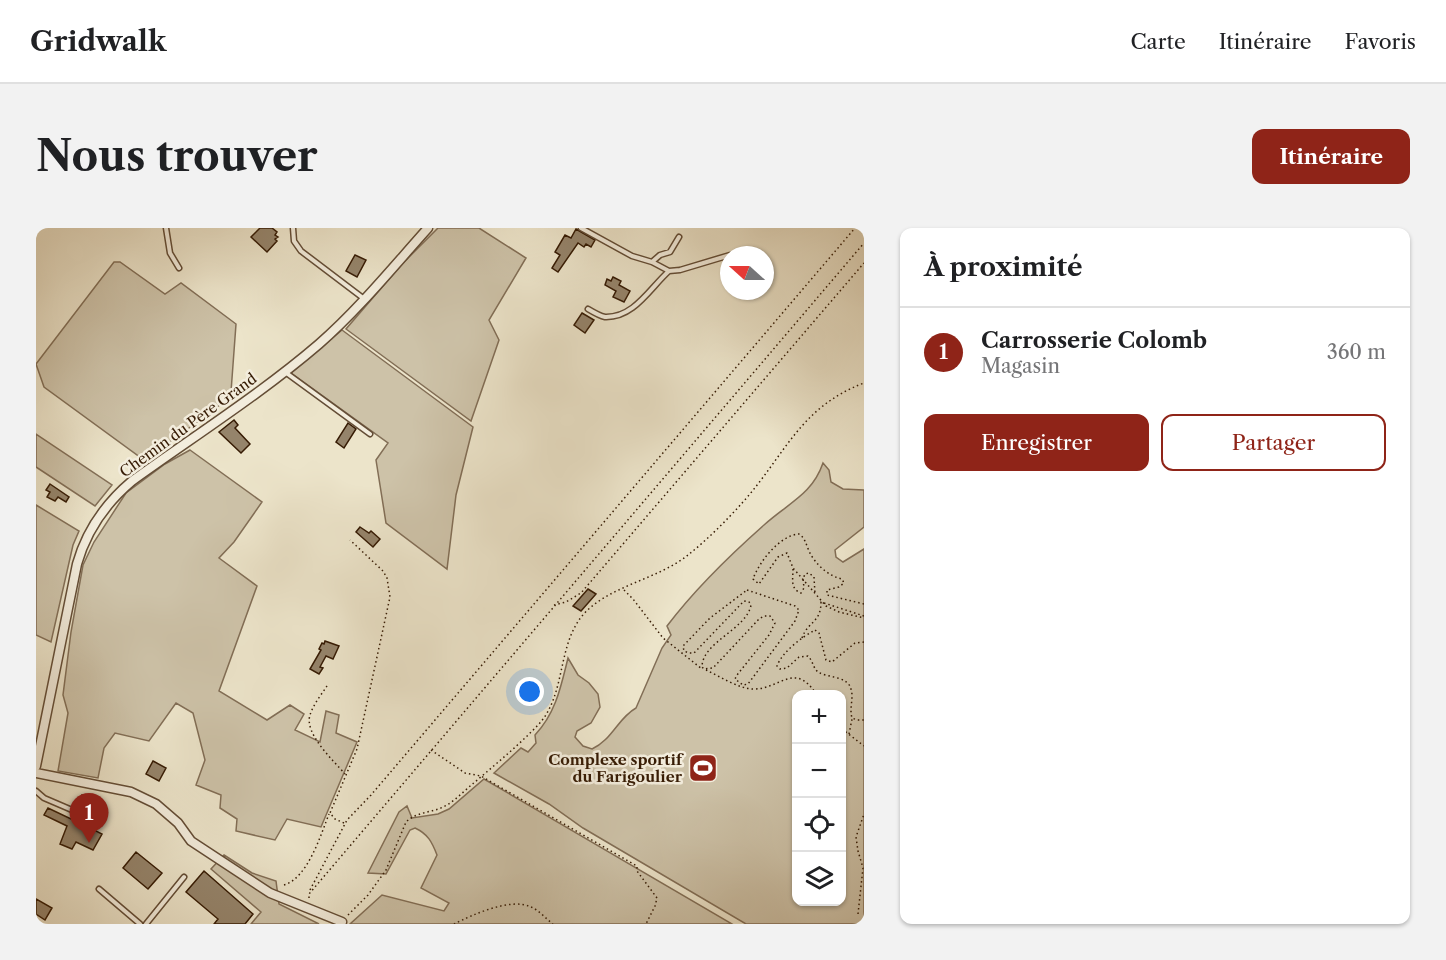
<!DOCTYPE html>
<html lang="fr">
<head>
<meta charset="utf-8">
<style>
  body { margin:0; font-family:"Libre Caslon Text",serif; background:#f2f2f2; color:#202124 }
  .controls { position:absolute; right:18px; bottom:18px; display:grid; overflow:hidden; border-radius:12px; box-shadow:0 2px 4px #0004 }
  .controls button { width:54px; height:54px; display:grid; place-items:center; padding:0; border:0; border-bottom:2px solid #e0e0e0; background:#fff; color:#202124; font:30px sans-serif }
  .compass { position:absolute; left:684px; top:18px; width:54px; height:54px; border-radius:50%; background:#fff; box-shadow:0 2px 4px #0004; rotate:291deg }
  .you { position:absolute; left:494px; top:464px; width:21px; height:21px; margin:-15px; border:4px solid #fff; border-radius:50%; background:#1a73e8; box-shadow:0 0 0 9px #1a73e833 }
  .badge { display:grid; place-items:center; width:39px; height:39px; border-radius:50%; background:#8f2418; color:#fff; font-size:20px; font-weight:700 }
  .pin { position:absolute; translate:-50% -50px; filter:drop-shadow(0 2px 3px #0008) }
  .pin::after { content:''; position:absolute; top:32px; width:21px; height:18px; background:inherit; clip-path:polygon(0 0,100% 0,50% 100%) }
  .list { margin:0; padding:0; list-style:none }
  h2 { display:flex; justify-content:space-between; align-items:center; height:78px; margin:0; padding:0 24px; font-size:26px }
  h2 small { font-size:20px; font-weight:400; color:#757577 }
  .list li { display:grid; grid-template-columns:39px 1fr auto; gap:18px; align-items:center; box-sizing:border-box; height:90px; padding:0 24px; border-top:2px solid #e0e0e0 }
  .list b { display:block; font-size:22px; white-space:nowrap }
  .list p { margin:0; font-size:20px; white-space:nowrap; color:#757577 }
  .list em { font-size:20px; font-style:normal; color:#757577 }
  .actions { display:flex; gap:12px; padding:18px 24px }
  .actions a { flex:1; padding:14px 0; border:2px solid #8f2418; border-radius:12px; text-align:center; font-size:21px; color:#8f2418 }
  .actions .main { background:#8f2418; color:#fff }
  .icon { flex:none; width:33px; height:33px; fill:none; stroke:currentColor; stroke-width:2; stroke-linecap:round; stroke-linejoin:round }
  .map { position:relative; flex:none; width:828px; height:696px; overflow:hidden; border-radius:12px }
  header { display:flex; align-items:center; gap:36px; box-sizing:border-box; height:84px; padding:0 30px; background:#fff; border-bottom:2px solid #e0e0e0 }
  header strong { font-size:28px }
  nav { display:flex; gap:33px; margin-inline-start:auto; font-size:21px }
  .intro { display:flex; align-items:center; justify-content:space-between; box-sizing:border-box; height:144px; padding:0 36px }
  h1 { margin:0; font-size:42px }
  .button { padding:15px 27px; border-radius:12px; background:#8f2418; color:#fff; font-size:21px; font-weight:700 }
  main { display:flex; gap:36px; padding:0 36px }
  aside { flex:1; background:#fff; border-radius:12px; box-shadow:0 2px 4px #0004 }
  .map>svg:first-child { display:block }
</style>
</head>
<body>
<header>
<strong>Gridwalk</strong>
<nav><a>Carte</a><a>Itinéraire</a><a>Favoris</a></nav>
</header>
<div class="intro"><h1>Nous trouver</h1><a class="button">Itinéraire</a></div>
<main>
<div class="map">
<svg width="828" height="696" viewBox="0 0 828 696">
  <rect width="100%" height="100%" fill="#ece4ca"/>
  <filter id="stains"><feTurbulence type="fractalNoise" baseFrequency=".00333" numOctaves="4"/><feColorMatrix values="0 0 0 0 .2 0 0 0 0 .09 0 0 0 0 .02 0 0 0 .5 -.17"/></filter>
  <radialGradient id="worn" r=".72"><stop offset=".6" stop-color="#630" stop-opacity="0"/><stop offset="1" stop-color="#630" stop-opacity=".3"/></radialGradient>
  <!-- green -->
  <path fill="#cdc2a8" stroke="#826e56" stroke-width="1.5" fill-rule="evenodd" d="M 402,0 L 443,0 L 490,30 L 453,92 L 463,112 L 435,193 L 310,101 L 366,36 Z
    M 78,34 L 84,34 L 129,66 L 145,55 L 200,96 L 195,164 L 180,181 L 108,232 L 8,159 L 0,136 Z
    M 306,102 L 437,199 L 420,267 L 411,341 L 350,295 L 340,232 L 352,215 L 255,145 Z
    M 0,206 L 76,257 L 59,278 L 0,239 Z
    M 154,222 L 226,274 L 198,314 L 183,330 L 221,358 L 183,463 L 231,492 L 254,477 L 268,486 L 259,502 L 284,514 L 290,483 L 303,487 L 300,505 L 321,514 L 285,599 L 251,591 L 239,612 L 200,603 L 201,591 L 184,580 L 185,567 L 160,557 L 169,532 L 157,485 L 140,475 L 113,513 L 79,505 L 68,520 L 62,550 L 22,543 L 32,485 L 27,467 L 35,404 L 47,337 L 58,314 L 90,265 L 129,236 Z
    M 787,235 L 793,242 L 795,254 L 807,261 L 828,262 L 828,299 L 799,322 L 800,329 L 807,334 L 828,321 L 828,696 L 710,696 L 547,600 L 513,576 L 458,545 L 485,520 L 492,524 L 500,515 L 499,507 C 520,485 525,458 532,430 L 542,447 L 553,455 L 562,466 L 564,479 L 555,495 L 541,503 L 539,509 L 547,518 L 556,521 C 576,512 582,490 600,480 L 626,420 L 635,407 L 631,398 C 659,361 693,328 728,297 C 752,275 776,267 787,235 ZM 760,466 L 806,466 L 806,674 L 760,674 Z
    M 0,277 L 43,303 L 37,317 L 15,414 L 0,407 Z
    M 448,551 L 696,696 L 314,696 L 346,667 L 408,683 L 413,675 L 385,660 L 401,627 C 396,614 392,606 379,600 L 374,602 L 350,646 L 332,645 L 363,584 L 371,578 L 376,590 L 402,586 L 413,581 Z
    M 188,627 L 216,645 L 240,653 L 243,676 L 283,696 L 215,696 L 225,684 L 175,641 Z"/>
  <!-- building -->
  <path fill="#95846b" stroke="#361b04" stroke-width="1.5" d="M 224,0 L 236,0 L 241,4 L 239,7 L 242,9 L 239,11 L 241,13 L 231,24 L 215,9 Z
    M 540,1 L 559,12 L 555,19 L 550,16 L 548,19 L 542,15 L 522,44 L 516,40 L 524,27 L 519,24 L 529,7 L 535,10 Z
    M 319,27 L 330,32 L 321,49 L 310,43 Z
    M 577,49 L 585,53 L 583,57 L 594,63 L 588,74 L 577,69 L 580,63 L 569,57 L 571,51 L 575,53 Z
    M 546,85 L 558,92 L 549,105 L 538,97 Z
    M 198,192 L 202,197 L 199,200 L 214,216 L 205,225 L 183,204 Z
    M 312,195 L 320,201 L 308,220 L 300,214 Z
    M 14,256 L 33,269 L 30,274 L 22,269 L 19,273 L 11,269 L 14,264 L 10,262 Z
    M 324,299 L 333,305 L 335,303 L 344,311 L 337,319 L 320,304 Z
    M 552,361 L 560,366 L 545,383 L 537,378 Z
    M 289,413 L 303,418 L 297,431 L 290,428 L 284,439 L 287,440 L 283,446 L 274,441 L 285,422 L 283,421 L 286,415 L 288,416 Z
    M 117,533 L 130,540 L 123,553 L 110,546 Z
    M 46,567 L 63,574 L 52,599 L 66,606 L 57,622 L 40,614 L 36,621 L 24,616 L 31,598 L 8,587 L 12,580 L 35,591 Z
    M 100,624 L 126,645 L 112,661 L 87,640 Z
    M 168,643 L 217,686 L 209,696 L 178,696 L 182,691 L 150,664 Z
    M 0,671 L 16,680 L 9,692 L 0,686 Z"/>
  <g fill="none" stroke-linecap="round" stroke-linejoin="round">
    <!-- lane casing -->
    <g stroke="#644d36" stroke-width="7">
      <path id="lane" d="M 130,0 L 134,25 L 143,40
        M 257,0 L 258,13 L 265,23 L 327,70
        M 545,0 L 596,28 L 616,34 L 633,43 L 644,42 L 694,27
        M 616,34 L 624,27 L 634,24 L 643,9
        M 552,81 C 557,84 564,88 569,89 C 598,90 614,60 633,43
        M 249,144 L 334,206
        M 0,563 L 8,570 L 36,582
        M 63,661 L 104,696
        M 110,696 L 148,649"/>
    </g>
    <!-- street casing -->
    <g stroke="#644d36" stroke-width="11">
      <path id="street" d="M 0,538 L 41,336 C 50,304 70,275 96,253 C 157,209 226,165 283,116 C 323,81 357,39 392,0
        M 0,545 L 95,564 L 120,576 L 142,595 L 155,613 L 234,665 L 306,694"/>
    </g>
    <!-- path -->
    <path stroke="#361b04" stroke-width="1.5" stroke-dasharray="1.5 3" stroke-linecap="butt" d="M 757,341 C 757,351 754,361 765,365 L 768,360 L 767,351 L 769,346 L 773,345 L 778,349 L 779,366
      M 588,362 L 597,371 L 627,410 L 666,441
      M 711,362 L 759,378 L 763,382 L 759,393 L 712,456 L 707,457 L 699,451 L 701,447 L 733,407 L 739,395 L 734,388 L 728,388 L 723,391 L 677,440 L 668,441 L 666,439 C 666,414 711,401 715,377 L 713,374 L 708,373 L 658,425 L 653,425 L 648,423 L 647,418 L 674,390 Z
      M 828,376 L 791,367 L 791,362 L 803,359 L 808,355 L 806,351 C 792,348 779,336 773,323 C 770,316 769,310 763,306 C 744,307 723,334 717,351 L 723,356 L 742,329 L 751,325 L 757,340 L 790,378 L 803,384 L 828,390
      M 518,377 L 530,374 L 545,365 L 828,35
      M 766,410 C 772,393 785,395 785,374 L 828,388
      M 828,414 L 819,415 L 796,434 L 790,432 L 783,405 L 779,402 C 766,409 746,424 741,438 L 744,441 L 751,440 L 763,429 L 772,428 C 777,433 777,440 782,444 C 792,450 812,448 815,461 C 818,470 813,480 816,490 L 821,492 L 828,492
      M 670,442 C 685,449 703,461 718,461 C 744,461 759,433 780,466
      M 291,458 C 285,467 277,477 274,487 C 268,506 298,533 309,546
      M 806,501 L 828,518
      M 813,506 L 816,491
      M 395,522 L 429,545 L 445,548 L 601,638 L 601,643 L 621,670 L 619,678 L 610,696
      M 308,595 L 299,591 L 294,585 L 321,521 L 354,369 L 351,350 L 347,343 L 314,312
      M 248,657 C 272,650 285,606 293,586
      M 274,662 L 311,592 L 335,567 L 819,0
      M 273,670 L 273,666 L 828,15
      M 822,686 L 827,640 L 822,623 L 820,609 L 828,586
      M 312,687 L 332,667 L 350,642 L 370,594 C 381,583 398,585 411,577 C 421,571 430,561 439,554 C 461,535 483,517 503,496 C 530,466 521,419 546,388 C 571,358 621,352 652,327 C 671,312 691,292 707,274 C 749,227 764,179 828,155
      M 418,696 C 436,687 475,669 495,679 C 503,682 510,691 517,696"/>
    <!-- lane -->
    <use href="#lane" stroke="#f3eddd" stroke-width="4"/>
    <!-- street -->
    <use href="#street" stroke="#f3eddd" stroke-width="8"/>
  </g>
  <!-- icons -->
  <defs>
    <g id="stadium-square" transform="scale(1.5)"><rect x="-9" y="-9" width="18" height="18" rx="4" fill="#8f2418" stroke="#f3eddd"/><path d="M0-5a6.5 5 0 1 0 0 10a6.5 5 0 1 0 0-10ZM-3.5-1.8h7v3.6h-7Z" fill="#fff"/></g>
  </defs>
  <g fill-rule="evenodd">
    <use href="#stadium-square" x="667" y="540"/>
  </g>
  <g text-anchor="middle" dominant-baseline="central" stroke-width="5" stroke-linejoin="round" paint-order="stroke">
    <!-- street labels -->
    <g font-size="15" fill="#361b04" stroke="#f3eddd">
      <text transform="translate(152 197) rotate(-36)">Chemin du Père Grand</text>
    </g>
    <!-- poi labels -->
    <g font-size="15" font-weight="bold" fill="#361b04" stroke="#f3eddd" text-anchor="end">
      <text x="646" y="531">Complexe sportif<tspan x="646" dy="17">du Farigoulier</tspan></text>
    </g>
  </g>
  <rect width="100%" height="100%" filter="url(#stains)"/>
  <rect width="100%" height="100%" fill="url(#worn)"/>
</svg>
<div class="controls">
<button>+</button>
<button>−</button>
<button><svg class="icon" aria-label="locate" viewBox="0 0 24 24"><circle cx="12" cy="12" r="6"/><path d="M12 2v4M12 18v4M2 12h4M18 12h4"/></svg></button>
<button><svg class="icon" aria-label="layers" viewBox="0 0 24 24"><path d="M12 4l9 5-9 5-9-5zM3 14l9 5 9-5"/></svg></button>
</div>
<svg class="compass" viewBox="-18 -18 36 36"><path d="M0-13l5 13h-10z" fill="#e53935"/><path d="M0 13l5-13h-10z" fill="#757577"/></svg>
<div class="you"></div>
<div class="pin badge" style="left:53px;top:615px">1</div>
</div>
<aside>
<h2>À proximité<small></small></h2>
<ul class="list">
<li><span class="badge">1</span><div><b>Carrosserie Colomb</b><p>Magasin</p></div><em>360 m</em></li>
</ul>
<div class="actions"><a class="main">Enregistrer</a><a>Partager</a></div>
</aside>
</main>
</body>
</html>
